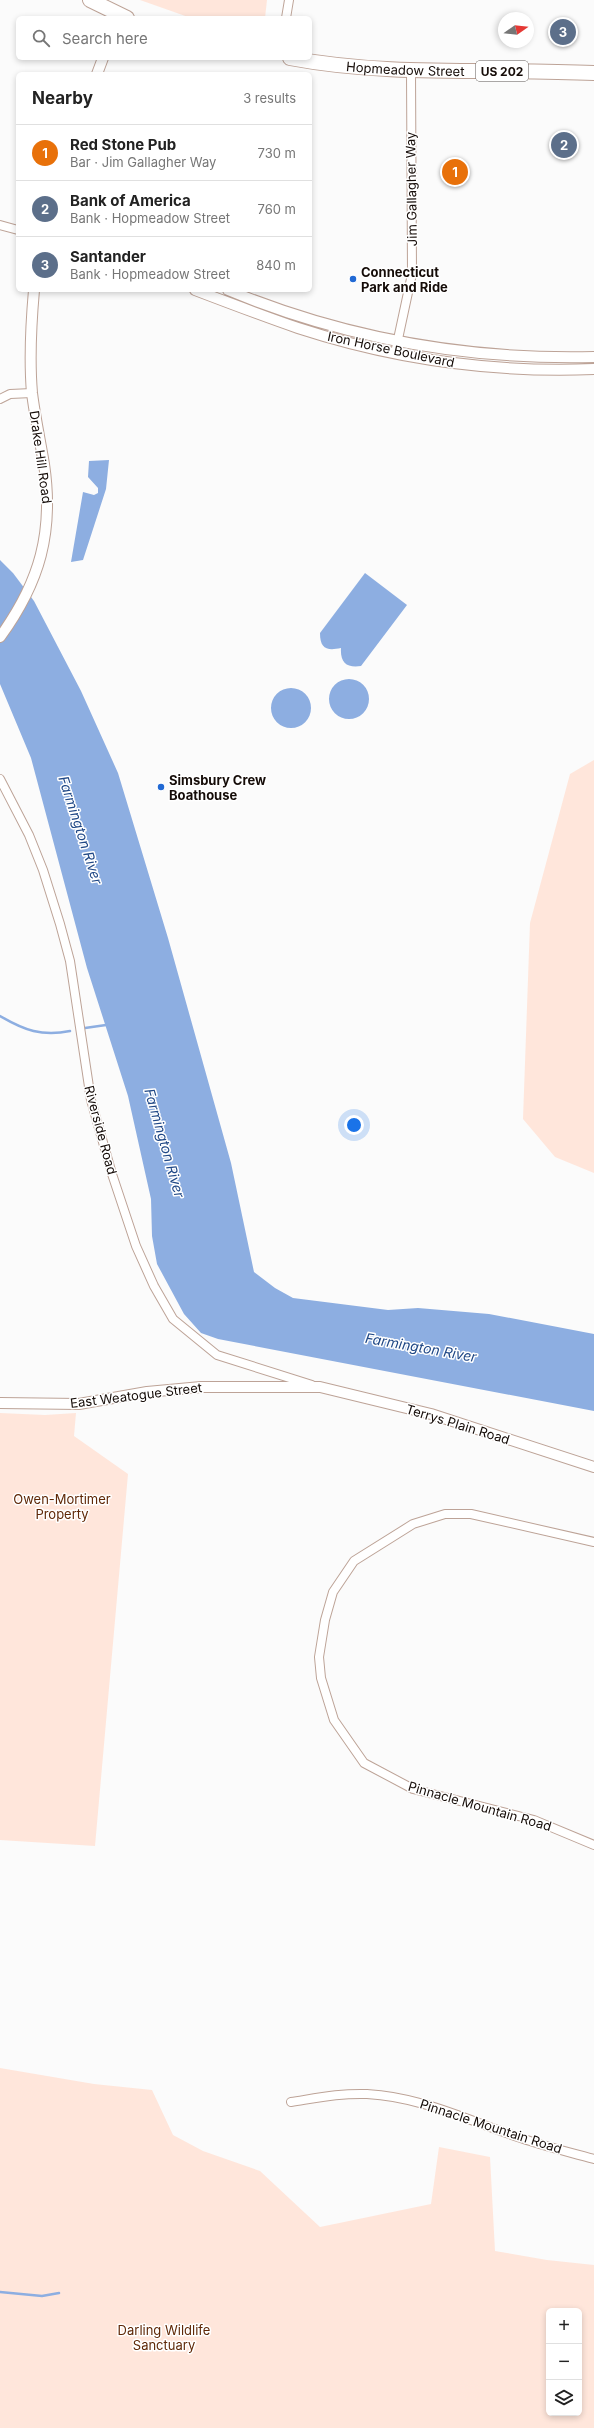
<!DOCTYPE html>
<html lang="en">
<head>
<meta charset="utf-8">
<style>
  body { margin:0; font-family:Inter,sans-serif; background:#f2f2f2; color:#222 }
  .controls { position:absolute; right:12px; bottom:12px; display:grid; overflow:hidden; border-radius:6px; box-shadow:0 2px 6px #0003 }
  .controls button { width:36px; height:36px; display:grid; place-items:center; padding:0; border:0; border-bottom:1px solid #e0e0e0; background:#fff; color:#222; font:20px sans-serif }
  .compass { position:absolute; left:498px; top:12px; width:36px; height:36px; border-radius:50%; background:#fff; box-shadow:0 2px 6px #0003; rotate:76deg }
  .you { position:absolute; left:354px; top:1125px; width:14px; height:14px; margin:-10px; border:3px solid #fff; border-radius:50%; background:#1a73e8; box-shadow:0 0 0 6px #1a73e833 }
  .badge { display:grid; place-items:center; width:26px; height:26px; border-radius:50%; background:#b45309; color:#fff; font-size:13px; font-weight:700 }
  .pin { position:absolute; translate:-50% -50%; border:2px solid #fff; box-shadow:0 1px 4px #0006 }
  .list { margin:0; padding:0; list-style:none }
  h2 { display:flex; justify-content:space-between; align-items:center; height:52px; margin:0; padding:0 16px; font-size:17px }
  h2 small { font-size:13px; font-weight:400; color:#767676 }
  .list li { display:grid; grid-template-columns:26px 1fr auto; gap:12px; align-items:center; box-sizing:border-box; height:56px; padding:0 16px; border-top:1px solid #e0e0e0 }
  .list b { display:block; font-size:15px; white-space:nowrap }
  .list p { margin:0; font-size:13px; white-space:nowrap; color:#767676 }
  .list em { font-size:13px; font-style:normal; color:#767676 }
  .icon { flex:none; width:22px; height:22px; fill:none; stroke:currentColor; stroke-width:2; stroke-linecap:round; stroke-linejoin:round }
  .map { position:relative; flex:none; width:594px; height:2428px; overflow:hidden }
  .search { position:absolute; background:#fff; box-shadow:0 2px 6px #0003; left:16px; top:16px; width:296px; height:44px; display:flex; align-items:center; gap:10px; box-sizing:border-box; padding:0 14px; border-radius:6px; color:#767676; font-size:15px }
  .panel { position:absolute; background:#fff; box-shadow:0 2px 6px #0003; left:16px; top:72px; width:296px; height:220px; border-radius:6px }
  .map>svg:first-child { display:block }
</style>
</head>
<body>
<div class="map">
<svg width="594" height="2428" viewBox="0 0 594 2428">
  <rect width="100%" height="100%" fill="#fbfbfb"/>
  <!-- green -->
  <path fill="#ffe6db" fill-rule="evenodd" d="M 140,0 L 267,0 L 265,18 L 191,18 Z
    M 594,760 L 594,1173 L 555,1157 L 523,1119 L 530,923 L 570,774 Z
    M 0,1413 L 45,1415 L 76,1413 L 74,1436 L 128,1474 L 95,1846 L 0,1840 Z
    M 0,2068 L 94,2084 L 152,2090 L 173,2135 L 203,2151 L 260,2171 L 320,2227 L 431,2204 L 439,2147 L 490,2157 L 495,2251 L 547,2260 L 594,2265 L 594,2428 L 0,2428 ZM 549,2311 L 579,2311 L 579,2413 L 549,2413 Z"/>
  <!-- water -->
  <path fill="#8daee1" d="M 109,460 L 106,489 L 83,560 L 71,562 L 83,492 L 94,495 L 98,493 L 98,488 L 88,477 L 89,461 Z
    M 0,560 L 13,573 L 34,601 L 81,691 L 118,773 L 168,938 L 231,1163 L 254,1272 L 275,1288 L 293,1298 L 388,1310 L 418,1308 L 489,1314 L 594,1334 L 594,1411 L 218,1339 L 201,1333 L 184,1314 L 157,1264 L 152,1236 L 151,1199 L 128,1096 L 87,968 L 31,758 L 0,684 Z
    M 365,573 L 407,605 L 361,666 C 347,668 340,663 341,648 C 327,651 320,649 320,633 Z
    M329 699a20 20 0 1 1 40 0a20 20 0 1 1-40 0Z
    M271 708a20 20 0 1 1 40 0a20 20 0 1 1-40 0Z"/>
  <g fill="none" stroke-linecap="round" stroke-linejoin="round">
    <!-- stream -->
    <path stroke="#8daee1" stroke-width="2.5" d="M 0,1016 C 24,1030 42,1037 70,1031
      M 85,1028 L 106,1025
      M 0,2292 L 42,2296 L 59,2293"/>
    <!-- minor casing -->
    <g stroke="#bda397" stroke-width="10">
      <path id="minor" d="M 286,18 L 289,0
        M 0,225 L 18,230
        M 395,353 L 412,274 L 411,71
        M 0,399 L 10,394 L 32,393
        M 0,779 L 29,835 L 43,870 L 60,924 L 70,961 L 91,1100 L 112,1174 L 136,1246 L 154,1286 L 173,1319 L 217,1355 L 312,1385
        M 594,1542 L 471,1514 L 445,1514 L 413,1524 L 354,1561 L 333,1592 L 325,1620 L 319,1657 L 321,1678 L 334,1720 L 364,1763 L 413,1789 L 534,1820 L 594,1845
        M 291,2102 C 317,2098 341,2093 367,2094 C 425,2097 475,2124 530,2141 C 551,2148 573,2153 594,2159"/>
    </g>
    <!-- tertiary casing -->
    <g stroke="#bda397" stroke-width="12">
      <path id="tertiary" d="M 97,74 L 103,58
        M 195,290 C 229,303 263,316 298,328 C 393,359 494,373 594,369
        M 228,290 C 344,338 468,360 594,357
        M 0,637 C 40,582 54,532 44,464 C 40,440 35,417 32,393 C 29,358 31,324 34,290
        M 0,1403 L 79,1404 L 147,1392 L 201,1387 L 320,1387 L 431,1414 L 594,1467"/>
    </g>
    <!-- trunk casing -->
    <g stroke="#bda397" stroke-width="16">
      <g id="trunk">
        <path d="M 90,0 L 127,18"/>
        <path id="s1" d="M 290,58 C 390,77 493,68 594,73"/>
      </g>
    </g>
    <!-- minor -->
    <use href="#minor" stroke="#fff" stroke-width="8"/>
    <!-- tertiary -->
    <use href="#tertiary" stroke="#fff" stroke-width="10"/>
    <!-- trunk -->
    <use href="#trunk" stroke="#fff" stroke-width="14"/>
  </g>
  <!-- markers -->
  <g fill="#2169d4" stroke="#fff" stroke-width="1.5">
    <circle cx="353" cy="279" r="4"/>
    <circle cx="161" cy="787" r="4"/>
  </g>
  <g text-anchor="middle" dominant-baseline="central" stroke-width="3" stroke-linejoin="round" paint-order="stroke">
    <!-- shield labels -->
    <rect fill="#fff" stroke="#5b5552" stroke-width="1" x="476" y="61" width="52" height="20" rx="3"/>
    <g font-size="12" font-weight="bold" fill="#150c08">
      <text x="502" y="71">US 202</text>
    </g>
    <!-- street labels -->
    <g font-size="13" fill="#150c08" stroke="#fff">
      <text stroke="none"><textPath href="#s1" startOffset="116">Hopmeadow Street</textPath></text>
      <text transform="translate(411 189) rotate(-91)">Jim Gallagher Way</text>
      <text transform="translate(391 349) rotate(12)">Iron Horse Boulevard</text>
      <text transform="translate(41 457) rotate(82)">Drake Hill Road</text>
      <text transform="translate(101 1130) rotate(75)">Riverside Road</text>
      <text transform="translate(136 1395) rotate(-7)">East Weatogue Street</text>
      <text transform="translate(458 1424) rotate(17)">Terrys Plain Road</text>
      <text transform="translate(480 1806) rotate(16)">Pinnacle Mountain Road</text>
      <text transform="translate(491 2126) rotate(18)">Pinnacle Mountain Road</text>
    </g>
    <!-- poi labels -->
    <g font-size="13" font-weight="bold" fill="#150c08" stroke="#fff" text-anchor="start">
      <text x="361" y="272">Connecticut<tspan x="361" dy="15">Park and Ride</tspan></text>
      <text x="169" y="780">Simsbury Crew<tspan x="169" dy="15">Boathouse</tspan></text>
    </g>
    <!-- park labels -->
    <g font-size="13" fill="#5f2807" stroke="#fff">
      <text x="62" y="1499">Owen-Mortimer<tspan x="62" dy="15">Property</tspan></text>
      <text x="164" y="2330">Darling Wildlife<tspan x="164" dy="15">Sanctuary</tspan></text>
    </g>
    <!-- water labels -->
    <g font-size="14" font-style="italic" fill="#204886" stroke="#fff">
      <text transform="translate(81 830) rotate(72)">Farmington River</text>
      <text transform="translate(165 1143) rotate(74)">Farmington River</text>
      <text transform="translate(421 1347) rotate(10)">Farmington River</text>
    </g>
  </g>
</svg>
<div class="controls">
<button>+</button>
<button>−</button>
<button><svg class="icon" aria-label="layers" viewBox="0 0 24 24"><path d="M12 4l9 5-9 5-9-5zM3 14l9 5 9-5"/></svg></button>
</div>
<svg class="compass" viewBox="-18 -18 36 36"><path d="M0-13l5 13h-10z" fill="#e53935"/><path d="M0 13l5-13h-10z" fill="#767676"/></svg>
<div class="you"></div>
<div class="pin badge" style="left:455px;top:172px;background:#e8710a">1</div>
<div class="pin badge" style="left:564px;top:145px;background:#5c6f8a">2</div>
<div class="pin badge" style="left:563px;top:32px;background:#5c6f8a">3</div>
<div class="search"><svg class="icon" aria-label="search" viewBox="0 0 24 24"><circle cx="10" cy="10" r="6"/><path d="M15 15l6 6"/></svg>Search here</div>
<section class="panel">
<h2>Nearby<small>3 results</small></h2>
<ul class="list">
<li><span class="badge" style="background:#e8710a">1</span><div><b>Red Stone Pub</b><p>Bar · Jim Gallagher Way</p></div><em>730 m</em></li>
<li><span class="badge" style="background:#5c6f8a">2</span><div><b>Bank of America</b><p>Bank · Hopmeadow Street</p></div><em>760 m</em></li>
<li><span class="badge" style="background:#5c6f8a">3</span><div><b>Santander</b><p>Bank · Hopmeadow Street</p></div><em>840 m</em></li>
</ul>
</section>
</div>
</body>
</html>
